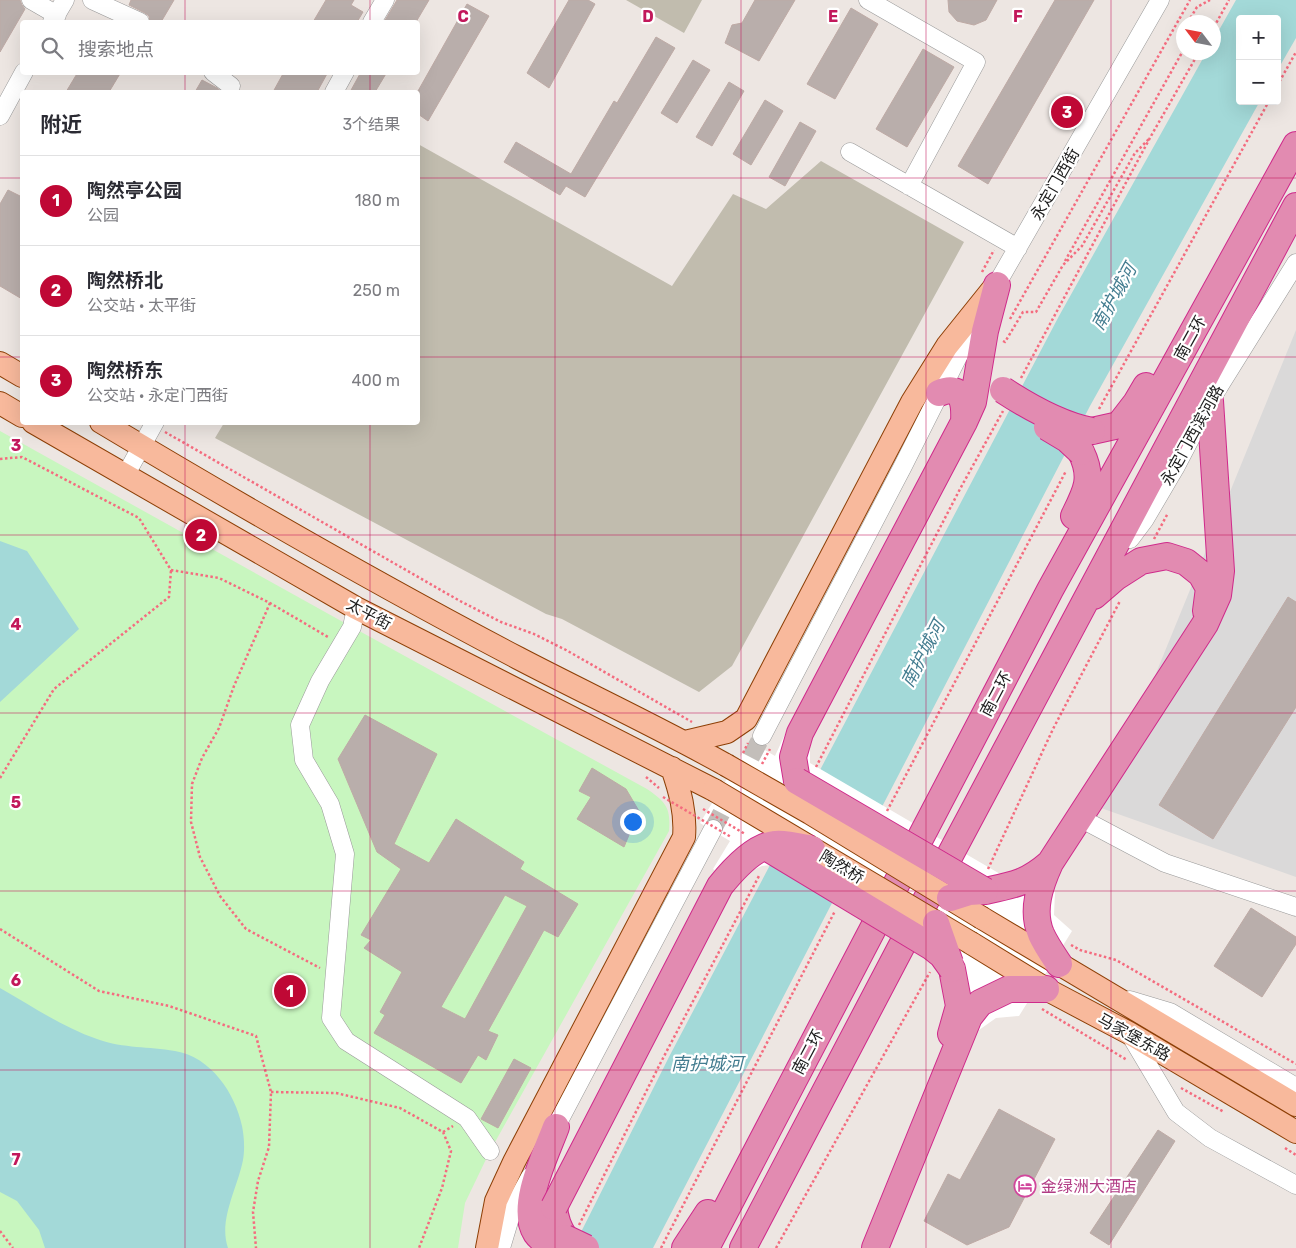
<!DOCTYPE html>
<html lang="zh">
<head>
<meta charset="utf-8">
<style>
  body { margin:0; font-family:Rubik,"Noto Sans SC",sans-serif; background:#f2f2f3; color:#2b2b33 }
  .controls { position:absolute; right:15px; top:15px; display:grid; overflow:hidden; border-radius:5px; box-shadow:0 5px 20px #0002 }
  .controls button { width:45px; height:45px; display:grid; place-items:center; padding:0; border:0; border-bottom:1px solid #e1e1e2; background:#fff; color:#2b2b33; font:25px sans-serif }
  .compass { position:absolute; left:1176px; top:15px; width:45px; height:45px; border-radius:50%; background:#fff; box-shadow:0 5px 20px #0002; rotate:302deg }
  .you { position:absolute; left:632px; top:821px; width:18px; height:18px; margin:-12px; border:4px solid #fff; border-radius:50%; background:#1a73e8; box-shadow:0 0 0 8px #1a73e833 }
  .badge { display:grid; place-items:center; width:32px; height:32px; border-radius:50%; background:#bf0835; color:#fff; font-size:16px; font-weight:700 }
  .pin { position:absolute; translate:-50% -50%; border:2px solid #fff; box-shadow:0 1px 5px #0006 }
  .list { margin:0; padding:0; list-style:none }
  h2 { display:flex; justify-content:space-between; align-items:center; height:65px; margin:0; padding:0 20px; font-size:21px }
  h2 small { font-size:16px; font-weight:400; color:#7c7c81 }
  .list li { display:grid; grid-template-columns:32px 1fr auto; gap:15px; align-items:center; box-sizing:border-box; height:90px; padding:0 20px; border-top:1px solid #e1e1e2 }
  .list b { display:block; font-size:19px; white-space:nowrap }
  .list p { margin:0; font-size:16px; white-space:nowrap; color:#7c7c81 }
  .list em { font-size:16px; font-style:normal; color:#7c7c81 }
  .icon { flex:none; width:28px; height:28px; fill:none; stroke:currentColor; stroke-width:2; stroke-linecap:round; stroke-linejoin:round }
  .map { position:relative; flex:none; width:1296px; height:1248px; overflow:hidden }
  .search { position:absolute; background:#fff; box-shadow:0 5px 20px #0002; left:20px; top:20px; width:400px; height:55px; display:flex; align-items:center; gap:12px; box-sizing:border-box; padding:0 18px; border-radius:5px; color:#7c7c81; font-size:19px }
  .panel { position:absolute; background:#fff; box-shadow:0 5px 20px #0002; left:20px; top:90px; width:400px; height:335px; border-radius:5px }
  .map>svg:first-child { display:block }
</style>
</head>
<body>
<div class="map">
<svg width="1296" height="1248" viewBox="0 0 1296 1248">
  <rect width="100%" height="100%" fill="#ede6e2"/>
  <!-- residential -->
  <path fill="#dad9d9" d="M 1296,330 L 1296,877 L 1101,808 Z"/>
  <!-- construction -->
  <path fill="#c1bcae" d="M 626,0 L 702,0 L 684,33 Z
    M 418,144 L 672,286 L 733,194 L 766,209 L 821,161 L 964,242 L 732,666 L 699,692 L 562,619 L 546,614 L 215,438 L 224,423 L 418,422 Z"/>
  <!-- park -->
  <path fill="#c8f6bf" d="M 0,431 L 352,627 L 647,789 C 666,802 671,808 669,831 L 490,1151 L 465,1203 L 458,1248 L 0,1248 Z"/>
  <!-- water -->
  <path fill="#a3d9d8" d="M 1236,0 L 1296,0 L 1296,38 L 1277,71 L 1277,19 L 1240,19 L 1240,101 L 1260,101 L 1090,406 L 653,1248 L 573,1248 L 670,1055 L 1059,316 L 1206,53 L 1214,52 L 1214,39 Z
    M 0,541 L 27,551 L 79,629 L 0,702 Z
    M 0,988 C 32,1006 62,1027 97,1039 C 125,1049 148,1046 175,1051 C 211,1057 235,1093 242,1126 C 244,1136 245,1149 243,1160 C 238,1187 218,1220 228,1248 L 45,1248 L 39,1230 L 17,1201 L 0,1192 Z"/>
  <!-- pier -->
  <path fill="#fff" d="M 786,732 L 810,743 L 810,763 L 1007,878 L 1020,870 L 1055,892 L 1054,915 L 1072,931 L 1019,1016 L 996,1018 L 979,1030 L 946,1015 L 946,980 L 942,968 L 778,867 L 771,865 L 762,866 L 746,873 L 732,885 L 713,869 L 730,841 L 700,823 L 750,741 L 775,756 Z"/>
  <!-- building -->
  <path fill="#b9aeab" stroke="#beaaa5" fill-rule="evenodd" d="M 0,0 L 20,0 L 22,5 L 25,9 L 0,52 Z
    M 131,0 L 174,0 L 161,22 L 150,22 L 149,16 L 145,13 L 129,5 Z
    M 326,0 L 354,0 L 351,5 L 363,12 L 357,22 L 313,22 Z
    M 397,0 L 429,0 L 416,22 L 384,22 Z
    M 569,0 L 588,0 L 595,4 L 549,88 L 527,73 Z
    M 755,0 L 795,0 L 759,61 L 725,43 L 732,25 L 742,23 Z
    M 948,0 L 997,0 L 986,20 L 974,25 L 957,21 L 949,12 Z
    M 1055,0 L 1094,0 L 988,184 L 958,166 Z
    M 467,4 L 489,16 L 428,121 L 418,114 L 418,91 Z
    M 851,8 L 878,24 L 835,99 L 807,84 Z
    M 656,37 L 675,48 L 585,197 L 566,186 L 560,195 L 504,162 L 516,142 L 571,174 L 614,101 L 617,103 Z
    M 923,49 L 954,67 L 907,147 L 876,129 Z
    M 693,60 L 710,70 L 677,123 L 661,113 Z
    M 78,72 L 121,72 L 109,92 L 66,92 Z
    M 284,72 L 328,72 L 317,92 L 273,92 Z
    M 361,72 L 387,72 L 375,92 L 350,92 Z
    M 202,80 L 217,88 L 222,92 L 195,92 Z
    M 729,82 L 744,91 L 712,146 L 696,137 Z
    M 765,100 L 783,111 L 751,165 L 733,154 Z
    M 800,122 L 816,131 L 785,186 L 769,177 Z
    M 8,190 L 22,197 L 22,299 L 0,286 L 0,204 Z
    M 1288,597 L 1296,602 L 1296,707 L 1213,839 L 1159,805 Z
    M 365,715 L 437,754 L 394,844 L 429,863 L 456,819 L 524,862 L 520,869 L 578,904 L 558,937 L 544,930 L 488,1031 L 498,1035 L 486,1060 L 478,1055 L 461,1083 L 374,1033 L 385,1015 L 380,1012 L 402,972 L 364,948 L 371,940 L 361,935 L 401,869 L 377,852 L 338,759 ZM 505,895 L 527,906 L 465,1019 L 441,1007 Z
    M 592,768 L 626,789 L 639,811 L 624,847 L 577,819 L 591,797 L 579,791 Z
    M 1251,908 L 1296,937 L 1296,944 L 1262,997 L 1214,966 Z
    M 514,1059 L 531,1068 L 498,1128 L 481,1119 Z
    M 999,1109 L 1055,1139 L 1009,1227 L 967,1245 L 924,1221 L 948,1174 L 960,1180 Z
    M 1158,1130 L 1175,1141 L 1109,1245 L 1090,1233 Z"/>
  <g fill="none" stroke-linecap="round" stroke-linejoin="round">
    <!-- minor-tunnel -->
    <path stroke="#c3beba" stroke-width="18" stroke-dasharray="18 9" stroke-linecap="butt" d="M 713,829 L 762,736"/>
    <!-- minor casing -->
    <g stroke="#999" stroke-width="19">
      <path id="minor" d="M 31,0 L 57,15
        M 92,0 L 140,22
        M 868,0 L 976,62 L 909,186
        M 52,22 L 65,0
        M 372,22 L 385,0
        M 213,72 L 231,86
        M 334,92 L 345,72
        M 0,116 L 24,72
        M 850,152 L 1018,248
        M 991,294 L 1160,0
        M 125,476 L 155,422
        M 1130,539 L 1145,519 L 1175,468 L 1210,401 L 1296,263
        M 356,608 L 352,627 L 320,681 L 300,725 L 304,760 L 330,804 L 345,854 L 331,1018 L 346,1041 L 467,1118 L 490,1151
        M 762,736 L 903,466 L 975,323
        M 1080,818 L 1165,863 L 1296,907
        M 1130,1000 L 1170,1012 L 1296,1087
        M 1129,1033 L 1176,1112 L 1210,1138 L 1296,1185
        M 551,1136 L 713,829
        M 501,1248 L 513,1208 L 530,1177"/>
    </g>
    <!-- major casing -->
    <g stroke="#8d3f06" stroke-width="24">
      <path id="major" d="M 0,363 L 22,376
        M 0,403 L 22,416
        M 33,422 L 356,608 L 714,790
        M 101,422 C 238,504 377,584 518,658 C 587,694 658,727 726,765
        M 685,742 L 727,732 L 746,719 L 912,402 L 947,346 L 996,285
        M 982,918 L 1296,1105
        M 971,943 L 1046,989 L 1129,1033 L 1296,1132
        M 487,1248 L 496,1201 L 514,1162 L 684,837 C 686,813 680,791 672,768"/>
    </g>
    <!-- highway casing -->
    <g stroke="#cf2a8b" stroke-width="28">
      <path id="highway" d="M 939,393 C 963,383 965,403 964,422
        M 1092,431 L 1119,425 L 1136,403 L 1146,386
        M 1074,516 C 1086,492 1094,478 1081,452
        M 1094,596 L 1116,577 L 1141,561 L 1167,556 L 1186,562 L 1201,574 L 1209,588 L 1206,611
        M 797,781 L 793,757 L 800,733 L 964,422 L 973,402 L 985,331 L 997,285
        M 985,891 C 1014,885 1027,883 1050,863
        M 1059,964 C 1053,955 1046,945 1041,934 C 1031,910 1040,885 1050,863 L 1205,624 L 1218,595 L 1221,571 L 1210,401
        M 951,1034 L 959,1006 L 952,969
        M 554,1207 C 555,1219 558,1228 565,1238
        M 554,1248 C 547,1243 541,1240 536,1233 C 519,1207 546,1154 556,1127
        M 685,1248 L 708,1213
        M 706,1248 L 1050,590 L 1296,145
        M 743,1248 L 900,949 L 1296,206
        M 875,1248 L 969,1017 L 980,1003 L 1009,989 L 1046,989"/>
    </g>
    <!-- path -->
    <path stroke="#f46c7f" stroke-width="2.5" stroke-dasharray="2.5 2.5" stroke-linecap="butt" d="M 1188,22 L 1197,7 L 1210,0
      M 1214,27 L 1229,0
      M 1277,86 L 1296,52
      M 1065,261 L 1184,49
      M 982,272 L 994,250
      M 1010,319 L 1190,0
      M 1003,341 L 1005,342 L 1023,312 L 1036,312 L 1063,265 L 1082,246 L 1135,153 L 1149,139
      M 1021,378 L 1151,136 L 1199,52
      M 1099,409 L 1269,101
      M 165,432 L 460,601 L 501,622 L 534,634 L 566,650 L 692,722
      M 0,459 L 22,457 L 139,518 L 171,570 L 219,578 L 270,603 L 328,637
      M 1154,539 L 1168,513
      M 270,603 L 234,686 L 219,728 L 202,758 L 192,784 L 191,822 L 200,857 L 220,896 L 246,929 L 320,968
      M 743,753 L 748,743
      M 762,764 L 770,749
      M 816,767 L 960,489 L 1003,411
      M 646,777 L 659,788
      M 0,778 L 54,689 L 169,597 L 171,570
      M 887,811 L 1066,471
      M 988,869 L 1053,729 L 1120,601
      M 0,929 L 99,991 L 169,1006 L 256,1036 L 271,1092 L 269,1147 L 258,1181 L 253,1212 L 256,1248
      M 1071,945 L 1080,950 L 1116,960 L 1296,1064
      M 1042,1009 L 1127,1060
      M 1181,1088 L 1224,1112
      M 271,1092 L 336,1093 L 400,1108 L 443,1132 L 451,1151 L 442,1188 L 419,1248
      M 443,1132 L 453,1126
      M 1285,1148 L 1296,1155
      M 579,1225 L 661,1062 L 760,874
      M 0,1231 L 13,1248
      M 661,1248 L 835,911
      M 776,1248 L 930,972"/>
    <!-- minor -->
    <use href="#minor" stroke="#fff" stroke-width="18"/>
    <!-- major -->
    <use href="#major" stroke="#f8b99c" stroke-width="22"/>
    <!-- highway -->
    <use href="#highway" stroke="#e28bb1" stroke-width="26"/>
    <!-- major-bridge casing -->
    <g stroke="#8d3f06" stroke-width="24" stroke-linecap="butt">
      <path id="major-bridge" d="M 726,765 L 810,813 L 982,918
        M 714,790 L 971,943"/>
    </g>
    <!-- highway-bridge casing -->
    <g stroke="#cf2a8b" stroke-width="28" stroke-linecap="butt">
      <path id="highway-bridge" d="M 1003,390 C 1029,407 1060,425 1092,431
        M 1047,427 L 1067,439 L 1081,452
        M 797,781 L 985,891
        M 766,847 L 932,947 L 942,955 L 952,969
        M 950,898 L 969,892 L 985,891
        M 936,923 L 950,963
        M 554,1207 L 720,886 C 732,871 753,847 774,844 C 785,842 801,847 812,849
        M 565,1238 L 586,1248"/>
    </g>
    <!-- path-bridge -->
    <path stroke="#f46c7f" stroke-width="2.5" stroke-dasharray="2.5 2.5" stroke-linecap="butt" d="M 663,797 L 731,837
      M 703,809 L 745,834"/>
    <!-- major-bridge -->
    <use href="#major-bridge" stroke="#f8b99c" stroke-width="22"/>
    <!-- highway-bridge -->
    <use href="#highway-bridge" stroke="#e28bb1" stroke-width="26"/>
  </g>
  <!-- grid -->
  <path fill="none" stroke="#c2185b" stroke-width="1" stroke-opacity="0.55" d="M 185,0 L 185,22M 370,0 L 370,22M 555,0 L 555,1248M 741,0 L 741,1248M 926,0 L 926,1248M 1111,0 L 1111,1248M 185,72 L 185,92M 370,72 L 370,92M 0,178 L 22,178M 418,178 L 1296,178M 0,357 L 22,357M 418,357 L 1296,357M 185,422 L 185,1248M 370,422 L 370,1248M 0,535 L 1296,535M 0,713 L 1296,713M 0,891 L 1296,891M 0,1070 L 1296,1070"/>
  <!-- icons -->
  <defs>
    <g id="hotel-ring" transform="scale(1.125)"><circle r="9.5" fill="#fff" stroke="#d1479c" stroke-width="1.5"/><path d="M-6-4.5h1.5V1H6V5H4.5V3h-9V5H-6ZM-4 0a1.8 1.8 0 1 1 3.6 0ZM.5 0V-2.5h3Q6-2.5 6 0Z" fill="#d1479c"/></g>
  </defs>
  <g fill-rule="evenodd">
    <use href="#hotel-ring" x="1025" y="1186"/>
  </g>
  <g text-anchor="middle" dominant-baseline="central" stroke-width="4.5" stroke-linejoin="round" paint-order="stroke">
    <!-- street labels -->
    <g font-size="16" fill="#1c1c1c" stroke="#fff">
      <text transform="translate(1055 184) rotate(-60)">永定门西街</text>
      <text transform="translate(1190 338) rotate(-61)">南二环</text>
      <text transform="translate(1192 435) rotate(-61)">永定门西滨河路</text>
      <text transform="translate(369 614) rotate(28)">太平街</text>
      <text transform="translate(996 694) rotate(-62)">南二环</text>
      <text transform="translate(842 867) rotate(31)">陶然桥</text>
      <text transform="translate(1134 1037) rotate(29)">马家堡东路</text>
      <text transform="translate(808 1052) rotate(-62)">南二环</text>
    </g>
    <!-- hotel labels -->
    <g font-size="16" fill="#b23c85" stroke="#fff" text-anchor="start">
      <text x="1041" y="1186">金绿洲大酒店</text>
    </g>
    <!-- water labels -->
    <g font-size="18" font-style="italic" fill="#447d90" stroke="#fff">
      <text transform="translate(1114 297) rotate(-61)">南护城河</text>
      <text transform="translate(923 654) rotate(-62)">南护城河</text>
      <text x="707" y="1064">南护城河</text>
    </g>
  </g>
  <g font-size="16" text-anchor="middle" font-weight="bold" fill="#c2185b" stroke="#fff" stroke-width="4.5" stroke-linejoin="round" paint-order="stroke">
    <text x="463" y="22">C</text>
    <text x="648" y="22">D</text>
    <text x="833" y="22">E</text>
    <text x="1018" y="22">F</text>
    <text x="16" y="451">3</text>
    <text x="16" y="630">4</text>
    <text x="16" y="808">5</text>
    <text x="16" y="986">6</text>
    <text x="16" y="1165">7</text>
  </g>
</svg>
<div class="controls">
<button>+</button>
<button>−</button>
</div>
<svg class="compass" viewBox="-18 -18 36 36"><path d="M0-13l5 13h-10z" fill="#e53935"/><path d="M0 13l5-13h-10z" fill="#7c7c81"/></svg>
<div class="you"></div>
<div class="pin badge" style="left:290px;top:991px">1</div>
<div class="pin badge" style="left:201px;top:535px">2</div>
<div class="pin badge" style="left:1067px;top:112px">3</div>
<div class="search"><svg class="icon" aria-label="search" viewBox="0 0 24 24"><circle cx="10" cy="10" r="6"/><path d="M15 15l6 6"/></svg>搜索地点</div>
<section class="panel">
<h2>附近<small>3个结果</small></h2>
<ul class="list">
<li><span class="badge">1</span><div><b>陶然亭公园</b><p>公园</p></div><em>180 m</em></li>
<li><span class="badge">2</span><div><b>陶然桥北</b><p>公交站 · 太平街</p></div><em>250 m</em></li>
<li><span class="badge">3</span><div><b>陶然桥东</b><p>公交站 · 永定门西街</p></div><em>400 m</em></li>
</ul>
</section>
</div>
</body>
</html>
